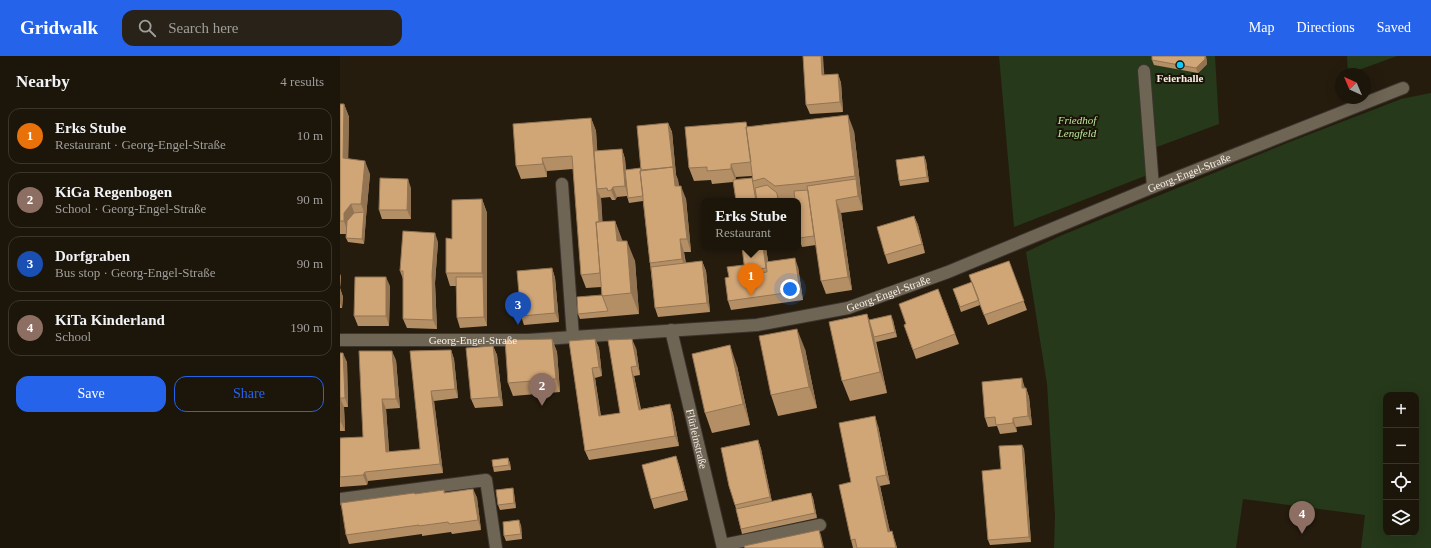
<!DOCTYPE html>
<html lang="en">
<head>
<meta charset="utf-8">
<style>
  body { margin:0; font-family:"Times New Roman",serif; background:#292218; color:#f1f3f6 }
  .controls { position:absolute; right:12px; bottom:12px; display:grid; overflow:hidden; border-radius:8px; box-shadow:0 4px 16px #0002 }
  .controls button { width:36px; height:36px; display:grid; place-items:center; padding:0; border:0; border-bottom:1px solid #3a342b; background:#1c150a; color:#f1f3f6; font:20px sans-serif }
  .compass { position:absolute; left:995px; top:12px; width:36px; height:36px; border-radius:50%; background:#1c150a; box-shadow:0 4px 16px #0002; rotate:316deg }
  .you { position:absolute; left:450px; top:233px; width:14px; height:14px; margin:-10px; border:3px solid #fff; border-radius:50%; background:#1a73e8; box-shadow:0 0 0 6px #1a73e833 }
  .badge { display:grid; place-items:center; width:26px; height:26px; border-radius:50%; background:#2563eb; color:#fff; font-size:13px; font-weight:700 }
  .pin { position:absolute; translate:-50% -33px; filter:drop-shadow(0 1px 2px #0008) }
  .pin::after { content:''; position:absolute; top:21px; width:14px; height:12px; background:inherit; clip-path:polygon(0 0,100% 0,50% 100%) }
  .popup { position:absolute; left:361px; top:142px; width:100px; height:52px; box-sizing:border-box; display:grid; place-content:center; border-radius:8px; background:#1c150a; filter:drop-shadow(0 1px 3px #0005); font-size:13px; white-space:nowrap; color:#a09f9c }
  .popup b { font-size:15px; color:#f1f3f6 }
  .popup::after { content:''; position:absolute; left:50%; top:100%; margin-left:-8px; border:8px solid transparent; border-top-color:#1c150a }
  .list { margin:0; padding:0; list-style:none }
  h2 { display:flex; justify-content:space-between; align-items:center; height:52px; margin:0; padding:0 16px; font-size:17px }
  h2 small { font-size:13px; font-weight:400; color:#a09f9c }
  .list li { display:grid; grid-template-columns:26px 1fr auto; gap:12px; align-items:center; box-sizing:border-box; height:56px; margin:0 8px 8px; padding:0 8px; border:1px solid #3a342b; border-radius:12px }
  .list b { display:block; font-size:15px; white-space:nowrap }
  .list p { margin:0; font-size:13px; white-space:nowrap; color:#a09f9c }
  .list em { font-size:13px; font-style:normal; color:#a09f9c }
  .actions { display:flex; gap:8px; padding:12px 16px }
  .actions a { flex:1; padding:9px 0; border:1px solid #2563eb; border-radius:12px; text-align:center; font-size:14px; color:#2563eb }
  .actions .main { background:#2563eb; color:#fff }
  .icon { flex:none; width:22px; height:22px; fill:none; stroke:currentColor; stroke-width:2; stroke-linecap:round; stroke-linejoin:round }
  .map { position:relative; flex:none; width:1091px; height:492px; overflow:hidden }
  header { display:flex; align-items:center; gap:24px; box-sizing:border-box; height:56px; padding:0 20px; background:#2563eb; color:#fff }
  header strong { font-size:19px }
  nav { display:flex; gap:22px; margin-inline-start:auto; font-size:14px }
  .search { width:280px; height:36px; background:#292218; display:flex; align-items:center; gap:10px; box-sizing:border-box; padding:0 14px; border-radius:12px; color:#a09f9c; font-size:15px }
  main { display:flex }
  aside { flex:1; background:#1c150a }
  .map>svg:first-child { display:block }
</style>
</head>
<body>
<header>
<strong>Gridwalk</strong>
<div class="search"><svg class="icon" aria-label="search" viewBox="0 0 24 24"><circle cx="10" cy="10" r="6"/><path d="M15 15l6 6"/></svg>Search here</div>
<nav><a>Map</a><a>Directions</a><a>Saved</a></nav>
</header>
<main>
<aside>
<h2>Nearby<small>4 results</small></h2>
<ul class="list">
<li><span class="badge" style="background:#e8710a">1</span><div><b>Erks Stube</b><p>Restaurant · Georg-Engel-Straße</p></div><em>10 m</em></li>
<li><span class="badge" style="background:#8d6e63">2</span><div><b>KiGa Regenbogen</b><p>School · Georg-Engel-Straße</p></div><em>90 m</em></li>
<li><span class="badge" style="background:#1a4fb4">3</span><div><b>Dorfgraben</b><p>Bus stop · Georg-Engel-Straße</p></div><em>90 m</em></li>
<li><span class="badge" style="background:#8d6e63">4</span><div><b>KiTa Kinderland</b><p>School</p></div><em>190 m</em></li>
</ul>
<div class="actions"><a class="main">Save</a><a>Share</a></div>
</aside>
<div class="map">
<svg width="1091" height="492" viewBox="0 0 1091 492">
  <rect width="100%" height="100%" fill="#251c0e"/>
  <!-- green -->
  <path fill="#26391a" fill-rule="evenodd" d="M 659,0 L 875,0 L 879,68 L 806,95 L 805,120 L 674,171 Z
    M 1007,0 L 1057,0 L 1008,18 Z
    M 1091,37 L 1091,492 L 1021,492 L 1025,459 L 903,443 L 896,492 L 714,492 L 715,460 L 707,328 L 686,196 L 720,180 L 947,87 L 1061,43 ZM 1046,339 L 1076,339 L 1076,477 L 1046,477 Z"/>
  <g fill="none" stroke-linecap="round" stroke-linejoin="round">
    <!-- minor casing -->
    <g stroke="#3c352e" stroke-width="14">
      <g id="minor">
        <path d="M 804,15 L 813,131"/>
        <path d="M 222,128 L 233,281"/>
        <path id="s1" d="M 331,274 L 383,492"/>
        <path id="s2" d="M 0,284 L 188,284 L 417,269 L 508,252 L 608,216 L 813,131 L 1063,32"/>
        <path d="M 0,443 L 146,424 L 156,492"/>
        <path d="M 383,489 L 480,469"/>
      </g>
    </g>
    <!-- minor -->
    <use href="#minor" stroke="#6f6555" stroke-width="12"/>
  </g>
  <!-- wall -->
  <path fill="#b48f66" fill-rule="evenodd" d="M 812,0 L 866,0 L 867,8 L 858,17 L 814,9 L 812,4 Z
    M 498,18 L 501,27 L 503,56 L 470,58 L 466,49 L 485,19 Z
    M 0,48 L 4,48 L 9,61 L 8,103 L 30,118 L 26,161 L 24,188 L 8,186 L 6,182 L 6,178 L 0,178 Z
    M 251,62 L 256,75 L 257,95 L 282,93 L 285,103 L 286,114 L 301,112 L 328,67 L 332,76 L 336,119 L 338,124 L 339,130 L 346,143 L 351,196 L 344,196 L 346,207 L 362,205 L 366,215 L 370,256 L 318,261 L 315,252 L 303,145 L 289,147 L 287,140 L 277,141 L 275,144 L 272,144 L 270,141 L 261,142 L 262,166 L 275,165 L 282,185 L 295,205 L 299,258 L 240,263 L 238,258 L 262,239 L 261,231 L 246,232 L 241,219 L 233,113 L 207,115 L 207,121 L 181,123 L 176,110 Z
    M 408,71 L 514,75 L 523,154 L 501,157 L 512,234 L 486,238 L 481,225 L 476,189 L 462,191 L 459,182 L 458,145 L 396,145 L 393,126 L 372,128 L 371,124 L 354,125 L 349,112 ZM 412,120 L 412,122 L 396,123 L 396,121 Z
    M 584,100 L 586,105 L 589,126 L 560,130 L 559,125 Z
    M 71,132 L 71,163 L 42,163 L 39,154 Z
    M 142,143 L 147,157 L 147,270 L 120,272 L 117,262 L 116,230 L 110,230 L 106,217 L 112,183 Z
    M 574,160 L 578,169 L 585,197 L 548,208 L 545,199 Z
    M 98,186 L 95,227 L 97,273 L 67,272 L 63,263 L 63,223 L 60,215 Z
    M 402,191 L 431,191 L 426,192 L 428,205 L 458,211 L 463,244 L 391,254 L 388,245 L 389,221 L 404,209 Z
    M 669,205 L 687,254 L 648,269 L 640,249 L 621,256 L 613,233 L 632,226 Z
    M 212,212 L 215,222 L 219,266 L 184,269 L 181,260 Z
    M 0,218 L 1,221 L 0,232 L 3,241 L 2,252 L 0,252 Z
    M 50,230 L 49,270 L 18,270 L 14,260 Z
    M 598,233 L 619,288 L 576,303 L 564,269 L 566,268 Z
    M 527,258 L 529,264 L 553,264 L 557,281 L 536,286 L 536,285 L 547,337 L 510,345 L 502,325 Z
    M 212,283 L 217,296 L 220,336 L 173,340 L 168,327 Z
    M 255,283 L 259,292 L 262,320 L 255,322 L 261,360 L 280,357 L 296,292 L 300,319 L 294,320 L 301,353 L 330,348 L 333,358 L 339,390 L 249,404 L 245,395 L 229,285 Z
    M 153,290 L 157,299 L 163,350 L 135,352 L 131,343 Z
    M 465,293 L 477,352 L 438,360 L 431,339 Z
    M 111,294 L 114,303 L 118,342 L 94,345 L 103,417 L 28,425 L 27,429 L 0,431 L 0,382 L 23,381 L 56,304 L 60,352 L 46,353 L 49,396 L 80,393 L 70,295 Z
    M 0,297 L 7,306 L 8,351 L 4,351 L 5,375 L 0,375 Z
    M 397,310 L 410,369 L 372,377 L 365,357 Z
    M 686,332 L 689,341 L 692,369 L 676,371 L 677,376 L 660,378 L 657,370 L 648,371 L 645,362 Z
    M 538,370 L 550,428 L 540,430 L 550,476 L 555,485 L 557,492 L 513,492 L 511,484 L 511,426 Z
    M 418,384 L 421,393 L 432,446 L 471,437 L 473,442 L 477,462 L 402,478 L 395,449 Z
    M 682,389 L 684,393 L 691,486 L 650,489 L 648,484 L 661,413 Z
    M 336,400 L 339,409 L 348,444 L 314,453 L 311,443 Z
    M 168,402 L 170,407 L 171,414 L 154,416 L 153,411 Z
    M 173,432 L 174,437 L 176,452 L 160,454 L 158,449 Z
    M 133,433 L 137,442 L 141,474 L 112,478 L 111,476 L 82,480 L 82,478 L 9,488 L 6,479 L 74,437 L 75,438 L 104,434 L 105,437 Z
    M 181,469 L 182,483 L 166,485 L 164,480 Z"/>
  <!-- shaded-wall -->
  <path fill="#927453" d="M 481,0 L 483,0 L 485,28 L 482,19 Z
    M 865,0 L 866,0 L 867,8 L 858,17 L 856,12 Z
    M 498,18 L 501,27 L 503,56 L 500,46 Z
    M 4,48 L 9,61 L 8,116 L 3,102 Z
    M 508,59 L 514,75 L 523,154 L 518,140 L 516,123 L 515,120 Z
    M 251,62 L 256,75 L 260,133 L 257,133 L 261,142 L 267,230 L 263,217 Z
    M 328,67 L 332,76 L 336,119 L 338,124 L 340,144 L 335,130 Z
    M 282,93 L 285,103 L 288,140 L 285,130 Z
    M 584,100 L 586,105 L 589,126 L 587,121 Z
    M 202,102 L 207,115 L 207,121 L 203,108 Z
    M 25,105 L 30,118 L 26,161 L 21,148 Z
    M 391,108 L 396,121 L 396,126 L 391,113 Z
    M 68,123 L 71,132 L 71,163 L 67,154 Z
    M 341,130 L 346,143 L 351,196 L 347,183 Z
    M 273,131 L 277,141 L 275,144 L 271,134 Z
    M 437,137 L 440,145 L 438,145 Z
    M 142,143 L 147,157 L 147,270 L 144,261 L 143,221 L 142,217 Z
    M 496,144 L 501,157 L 512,234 L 508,221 Z
    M 11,148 L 16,161 L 8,178 L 4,165 L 4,157 Z
    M 24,156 L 26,161 L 24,188 L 22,183 Z
    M 574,160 L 578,169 L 585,197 L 582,188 Z
    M 275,165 L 283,186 L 277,185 Z
    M 95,177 L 98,186 L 95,227 L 97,273 L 93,264 L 92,218 Z
    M 340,183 L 344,196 L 346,216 L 342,203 Z
    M 287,185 L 295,205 L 299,258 L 291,237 Z
    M 423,191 L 425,191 L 426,192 L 431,225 L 426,212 Z
    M 455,202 L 458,211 L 463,244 L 460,235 Z
    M 362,205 L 366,215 L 370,256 L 367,247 Z
    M 212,212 L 215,222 L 219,266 L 215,257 Z
    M 0,218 L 1,221 L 0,232 L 3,241 L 2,252 L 0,247 Z
    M 46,221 L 50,230 L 49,270 L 46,260 Z
    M 527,258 L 534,279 L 534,281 L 547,337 L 540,316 Z
    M 551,259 L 553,264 L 557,281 L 555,276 Z
    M 457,273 L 465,293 L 477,352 L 469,331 Z
    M 212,283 L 217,296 L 220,336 L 216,323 Z
    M 255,283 L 259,292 L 262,320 L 259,311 Z
    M 292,283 L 296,292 L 300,319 L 297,310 Z
    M 390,289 L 397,310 L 410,369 L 403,348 Z
    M 153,290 L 157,299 L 163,350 L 159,341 Z
    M 111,294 L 114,303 L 118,342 L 115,333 Z
    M 52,295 L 56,304 L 60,352 L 56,343 Z
    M 3,297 L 7,306 L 8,351 L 5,342 Z
    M 291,311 L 294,320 L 302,363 L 299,354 Z
    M 252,312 L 255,322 L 262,369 L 259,360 Z
    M 682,322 L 685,332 L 682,332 Z
    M 686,332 L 689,341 L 692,369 L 688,360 Z
    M 91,335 L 94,345 L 103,417 L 100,408 Z
    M 0,342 L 4,351 L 5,375 L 1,366 Z
    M 42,343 L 46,353 L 50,406 L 46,396 Z
    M 330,348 L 333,358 L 339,390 L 335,380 Z
    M 535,360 L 538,370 L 550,428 L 546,419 Z
    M 673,362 L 676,371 L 677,376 L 673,367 Z
    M 418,384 L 421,393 L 433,451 L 430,441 Z
    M 682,389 L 684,393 L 691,486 L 689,481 Z
    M 336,400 L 339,409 L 348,444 L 345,435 Z
    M 168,402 L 170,407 L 171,414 L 169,409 Z
    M 25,416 L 28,425 L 27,429 L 23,419 Z
    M 536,421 L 540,430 L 552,485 L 548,476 Z
    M 173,432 L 174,437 L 176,452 L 174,447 Z
    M 133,433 L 137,442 L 141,474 L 138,464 Z
    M 471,437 L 473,442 L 477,462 L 475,457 Z
    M 179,464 L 181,469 L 182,483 L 181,478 Z
    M 479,474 L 481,479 L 484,492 L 483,492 Z
    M 552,475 L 555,485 L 557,492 L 556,492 Z"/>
  <!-- building -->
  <path fill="#d1a677" stroke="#927453" d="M 463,0 L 481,0 L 482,19 L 498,18 L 500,46 L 466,49 Z
    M 812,0 L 865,0 L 865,3 L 856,12 L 812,4 Z
    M 0,48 L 4,48 L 3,102 L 25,105 L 21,148 L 11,148 L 4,157 L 4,165 L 0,165 Z
    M 508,59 L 515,120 L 466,127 L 435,130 L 424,122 L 413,125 L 406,71 Z
    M 251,62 L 259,166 L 256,166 L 260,217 L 241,219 L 232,100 L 202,102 L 203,108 L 176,110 L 173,68 Z
    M 406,66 L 407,71 L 406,71 L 411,106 L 391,108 L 391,113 L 367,115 L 367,111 L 349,112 L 345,71 Z
    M 328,67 L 333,111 L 301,114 L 297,70 Z
    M 282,93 L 285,130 L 273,131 L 271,134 L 268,135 L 267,132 L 257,133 L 254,95 Z
    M 584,100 L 587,121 L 559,125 L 556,104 Z
    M 333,111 L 335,130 L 341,130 L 347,183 L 340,183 L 342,203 L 310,207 L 300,115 Z
    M 301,112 L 301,114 L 300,115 L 303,140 L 288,142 L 285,114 Z
    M 40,122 L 68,123 L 67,154 L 39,154 Z
    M 412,122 L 416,145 L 396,145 L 393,124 Z
    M 516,123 L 518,140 L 496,144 L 508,221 L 481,225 L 467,130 Z
    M 427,129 L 437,137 L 438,145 L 417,145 L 415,132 Z
    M 468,134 L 474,180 L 459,182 L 458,173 L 458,145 L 455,145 L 454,135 Z
    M 142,143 L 142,217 L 106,217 L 106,182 L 112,183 L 112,144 Z
    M 24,156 L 22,183 L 6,182 L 7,165 L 14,157 Z
    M 574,160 L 582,188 L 545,199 L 537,171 Z
    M 275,165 L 277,185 L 287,185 L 291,237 L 262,240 L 256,166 Z
    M 63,175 L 95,177 L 92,218 L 93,264 L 63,263 L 63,215 L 60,215 Z
    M 402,191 L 423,191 L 426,212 L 405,215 Z
    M 455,202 L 460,235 L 388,245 L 385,222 L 389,221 L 387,211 L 404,209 L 405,215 L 406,219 L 427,216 L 426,206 Z
    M 362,205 L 367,247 L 315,252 L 311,211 Z
    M 669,205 L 684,245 L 644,259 L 629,219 Z
    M 212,212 L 215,257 L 181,260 L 177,215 Z
    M 15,221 L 46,221 L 46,260 L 14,260 Z
    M 116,221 L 143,221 L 144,261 L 117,262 Z
    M 632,226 L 639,244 L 620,251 L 613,233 Z
    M 598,233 L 615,278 L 573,294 L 564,269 L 566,268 L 559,248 Z
    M 262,239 L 268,255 L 238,258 L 237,241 Z
    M 527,258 L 540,316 L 502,325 L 489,266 Z
    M 551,259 L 555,276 L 534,281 L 529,264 Z
    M 457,273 L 469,331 L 431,339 L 419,280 Z
    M 212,283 L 216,323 L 168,327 L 165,284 Z
    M 255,283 L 259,311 L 252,312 L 259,360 L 280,357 L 268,284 L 292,283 L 297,310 L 291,311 L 299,354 L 330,348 L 335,380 L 245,395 L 229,285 Z
    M 390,289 L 403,348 L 365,357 L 352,298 Z
    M 153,290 L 159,341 L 131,343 L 126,292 Z
    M 111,294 L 115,333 L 91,335 L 100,408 L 25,416 L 23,419 L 0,421 L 0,382 L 23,381 L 19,295 L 52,295 L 56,343 L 42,343 L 46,396 L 80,393 L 70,295 Z
    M 0,297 L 3,297 L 5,342 L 0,342 L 1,366 L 0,366 Z
    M 682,322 L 682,332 L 686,332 L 688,360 L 673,362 L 673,367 L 656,369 L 655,361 L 645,362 L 642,326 Z
    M 535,360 L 546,419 L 536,421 L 548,476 L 552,475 L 556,492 L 517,492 L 515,483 L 511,484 L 499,429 L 511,426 L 499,367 Z
    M 418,384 L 430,441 L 395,449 L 389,430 L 381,392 Z
    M 682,389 L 689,481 L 648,484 L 642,415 L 661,413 L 659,390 Z
    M 336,400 L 345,435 L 311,443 L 302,409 Z
    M 168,402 L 169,409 L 153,411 L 152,404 Z
    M 173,432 L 174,447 L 158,449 L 156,434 Z
    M 133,433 L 138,464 L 109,468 L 108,466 L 79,470 L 79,469 L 6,479 L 1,447 L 74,437 L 75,438 L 104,434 L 104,437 Z
    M 471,437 L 475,457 L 401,473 L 396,453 Z
    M 179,464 L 181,478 L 164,480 L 163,466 Z
    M 479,474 L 483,492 L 405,492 L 404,490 Z"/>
  <!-- markers -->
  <circle fill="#0fcafa" stroke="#1b1306" stroke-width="1.5" cx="840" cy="9" r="4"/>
  <g text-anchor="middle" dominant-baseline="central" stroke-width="4" stroke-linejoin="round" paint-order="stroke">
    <!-- poi labels -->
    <g font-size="11" font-weight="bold" fill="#f5efe6" stroke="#1b1306">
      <text x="840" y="22">Feierhalle</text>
    </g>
    <!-- park labels -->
    <g font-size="11" font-style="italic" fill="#bae99e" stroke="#1b1306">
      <text x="737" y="64">Friedhof<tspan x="737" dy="13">Lengfeld</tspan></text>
    </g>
    <!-- street labels -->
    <g font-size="11" fill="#f5efe6" stroke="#1b1306">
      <text stroke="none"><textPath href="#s2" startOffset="877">Georg-Engel-Straße</textPath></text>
      <text stroke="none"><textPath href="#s2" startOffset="553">Georg-Engel-Straße</textPath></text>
      <text stroke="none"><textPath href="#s2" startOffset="133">Georg-Engel-Straße</textPath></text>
      <text stroke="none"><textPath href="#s1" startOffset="112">Flürleinstraße</textPath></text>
    </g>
  </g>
</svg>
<div class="controls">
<button>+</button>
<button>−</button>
<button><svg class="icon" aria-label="locate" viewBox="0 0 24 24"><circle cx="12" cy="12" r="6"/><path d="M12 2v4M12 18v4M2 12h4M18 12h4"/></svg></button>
<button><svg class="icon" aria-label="layers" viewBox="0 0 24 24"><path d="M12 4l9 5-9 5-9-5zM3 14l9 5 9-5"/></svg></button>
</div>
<svg class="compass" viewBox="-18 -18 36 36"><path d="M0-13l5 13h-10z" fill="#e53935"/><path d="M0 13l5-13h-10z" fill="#a09f9c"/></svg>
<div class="you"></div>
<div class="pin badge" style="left:411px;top:240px;background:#e8710a">1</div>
<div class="popup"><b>Erks Stube</b>Restaurant</div>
<div class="pin badge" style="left:202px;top:350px;background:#8d6e63">2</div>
<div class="pin badge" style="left:178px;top:269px;background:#1a4fb4">3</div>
<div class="pin badge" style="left:962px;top:478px;background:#8d6e63">4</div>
</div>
</main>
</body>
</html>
